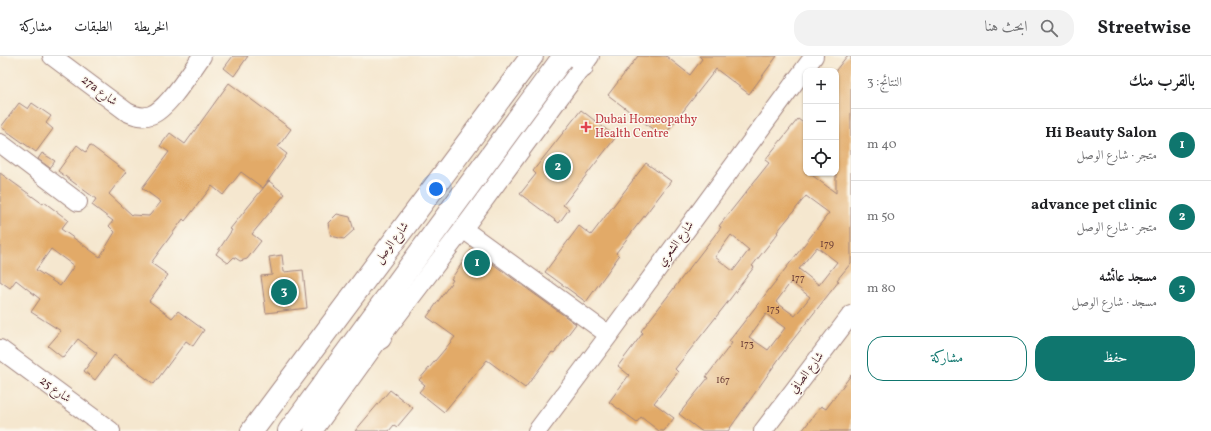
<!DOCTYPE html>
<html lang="ar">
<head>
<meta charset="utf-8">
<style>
  body { margin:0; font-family:Vollkorn,Amiri,serif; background:#f2f2f2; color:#202124; direction:rtl }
  .controls { position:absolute; right:12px; top:12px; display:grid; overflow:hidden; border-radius:8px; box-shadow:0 1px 3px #0004 }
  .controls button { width:36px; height:36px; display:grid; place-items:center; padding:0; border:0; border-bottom:1px solid #e0e0e0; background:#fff; color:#202124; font:20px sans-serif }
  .you { position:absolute; left:436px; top:133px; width:14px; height:14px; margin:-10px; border:3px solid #fff; border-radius:50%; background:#1a73e8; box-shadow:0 0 0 6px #1a73e833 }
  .badge { display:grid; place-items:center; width:26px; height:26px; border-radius:50%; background:#0f766e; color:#fff; font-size:13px; font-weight:700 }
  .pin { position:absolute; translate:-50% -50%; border:2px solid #fff; box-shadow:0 1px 4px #0006 }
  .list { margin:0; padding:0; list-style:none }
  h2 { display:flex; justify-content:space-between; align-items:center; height:52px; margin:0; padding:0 16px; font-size:17px }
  h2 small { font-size:13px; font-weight:400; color:#757577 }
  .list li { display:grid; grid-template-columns:26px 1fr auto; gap:12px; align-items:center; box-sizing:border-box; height:72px; padding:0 16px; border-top:1px solid #e0e0e0 }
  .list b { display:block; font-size:15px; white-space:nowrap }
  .list p { margin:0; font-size:13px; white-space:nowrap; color:#757577 }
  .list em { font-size:13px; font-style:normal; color:#757577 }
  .actions { display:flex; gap:8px; padding:12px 16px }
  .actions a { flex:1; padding:9px 0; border:1px solid #0f766e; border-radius:16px; text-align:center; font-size:14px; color:#0f766e }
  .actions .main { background:#0f766e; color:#fff }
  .icon { flex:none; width:22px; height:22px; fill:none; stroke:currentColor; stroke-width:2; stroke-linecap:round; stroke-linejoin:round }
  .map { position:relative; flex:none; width:851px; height:375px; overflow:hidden; direction:ltr }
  header { display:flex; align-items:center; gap:24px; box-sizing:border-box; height:56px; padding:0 20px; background:#fff; border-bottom:1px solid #e0e0e0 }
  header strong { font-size:19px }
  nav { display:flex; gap:22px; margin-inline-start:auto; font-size:14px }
  .search { width:280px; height:36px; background:#f2f2f2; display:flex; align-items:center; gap:10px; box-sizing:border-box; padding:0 14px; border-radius:16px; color:#757577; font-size:15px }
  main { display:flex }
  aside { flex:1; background:#fff }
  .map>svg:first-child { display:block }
</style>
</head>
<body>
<header>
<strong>Streetwise</strong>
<div class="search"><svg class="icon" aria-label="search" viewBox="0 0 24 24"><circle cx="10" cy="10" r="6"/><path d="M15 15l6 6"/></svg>ابحث هنا</div>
<nav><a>الخريطة</a><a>الطبقات</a><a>مشاركة</a></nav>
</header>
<main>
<aside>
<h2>بالقرب منك<small>النتائج: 3</small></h2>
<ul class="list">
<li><span class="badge">1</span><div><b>Hi Beauty Salon</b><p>متجر · شارع الوصل</p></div><em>40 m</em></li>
<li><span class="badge">2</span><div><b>advance pet clinic</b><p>متجر · شارع الوصل</p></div><em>50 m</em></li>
<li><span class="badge">3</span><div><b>مسجد عائشه</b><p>مسجد · شارع الوصل</p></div><em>80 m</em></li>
</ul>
<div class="actions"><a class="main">حفظ</a><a>مشاركة</a></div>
</aside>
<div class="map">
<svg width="851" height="375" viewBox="0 0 851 375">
  <rect width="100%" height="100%" fill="#fbf7ec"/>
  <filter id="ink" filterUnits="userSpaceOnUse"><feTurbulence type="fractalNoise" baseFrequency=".025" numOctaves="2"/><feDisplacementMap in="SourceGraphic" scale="8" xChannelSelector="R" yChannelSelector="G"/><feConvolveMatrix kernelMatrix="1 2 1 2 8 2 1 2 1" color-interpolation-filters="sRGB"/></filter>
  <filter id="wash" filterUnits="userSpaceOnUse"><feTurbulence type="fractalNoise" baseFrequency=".012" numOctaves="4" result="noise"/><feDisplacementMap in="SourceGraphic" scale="16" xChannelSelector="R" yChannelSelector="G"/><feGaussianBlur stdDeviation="0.9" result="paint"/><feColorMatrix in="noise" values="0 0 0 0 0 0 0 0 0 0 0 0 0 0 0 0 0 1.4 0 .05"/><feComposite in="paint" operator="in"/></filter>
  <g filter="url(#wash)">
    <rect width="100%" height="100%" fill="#f5e7cf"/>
    <g id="blocks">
      <!-- building -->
      <path fill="#e2aa67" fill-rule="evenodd" d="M 233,0 L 248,0 L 234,20 L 224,12 Z
        M 638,0 L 666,0 L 690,19 L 702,3 L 699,0 L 777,0 L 749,38 L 716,13 L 663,81 L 608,39 Z
        M 847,0 L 851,0 L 851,207 L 837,224 L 839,225 L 788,290 L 728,375 L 701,375 L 679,358 L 708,322 L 706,321 L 732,287 L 729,285 L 829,157 L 806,140 L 777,176 L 778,177 L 752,210 L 754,211 L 727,247 L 675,313 L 678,316 L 654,347 L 674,362 L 664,375 L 659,375 L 641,361 L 637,366 L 609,346 L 629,319 L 618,310 L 643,277 L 641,275 L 721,171 L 719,170 L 769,107 L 765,104 L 798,63 L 806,69 L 806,117 L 809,117 L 836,137 L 836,14 ZM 731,179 L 749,194 L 733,215 L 715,201 ZM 817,191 L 837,206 L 819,229 L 799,213 ZM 791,226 L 810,241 L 795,260 L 776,246 ZM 766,258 L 785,272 L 768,294 L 749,281 Z
        M 229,27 L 291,73 L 278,91 L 287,98 L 263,132 L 241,116 L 223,139 L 212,130 L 185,165 L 183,163 L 151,207 L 168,219 L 149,245 L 172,262 L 178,255 L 204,274 L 193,290 L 186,285 L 154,328 L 114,299 L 95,324 L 84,315 L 97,297 L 78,283 L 63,302 L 48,290 L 61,275 L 31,256 L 40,243 L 16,224 L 10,232 L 0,225 L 0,117 L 43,148 L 44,146 L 68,164 L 61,173 L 100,201 L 115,176 L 109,170 L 113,165 L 92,149 L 96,143 L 58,115 L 77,89 L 86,96 L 90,89 L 126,116 L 109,138 L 132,159 L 149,160 L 161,146 L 142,132 L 169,96 L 160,90 L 170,77 L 185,88 ZM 51,193 L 74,210 L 60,230 L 36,214 Z
        M 19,47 L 28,53 L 32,47 L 51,60 L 46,67 L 53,73 L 36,96 L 1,71 Z
        M 581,54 L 616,81 L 563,149 L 569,153 L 559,167 L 520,138 L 536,118 L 533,115 Z
        M 42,97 L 55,105 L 50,112 L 38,103 Z
        M 646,107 L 671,125 L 616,197 L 619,200 L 586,246 L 545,216 L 579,170 L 591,179 Z
        M 269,125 L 285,138 L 252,178 L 261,185 L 247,203 L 240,205 L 234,201 L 228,207 L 216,198 L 232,174 L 230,173 Z
        M 337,158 L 350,161 L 354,174 L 344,183 L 331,180 L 328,167 Z
        M 472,193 L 576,268 L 554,297 L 552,296 L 525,332 L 487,304 L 444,356 L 419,336 L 425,329 L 419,324 L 455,281 L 427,261 L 453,224 L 451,223 Z
        M 282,199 L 284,216 L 303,214 L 307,252 L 266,257 L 261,220 L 272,219 L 269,201 Z
        M 851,319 L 851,375 L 802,375 L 821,350 L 826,353 Z
        M 390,334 L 413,352 L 397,371 L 394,369 L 389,375 L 355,375 Z"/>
    </g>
  </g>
  <g filter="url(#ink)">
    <use href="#blocks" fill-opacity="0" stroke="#a0837d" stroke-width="1"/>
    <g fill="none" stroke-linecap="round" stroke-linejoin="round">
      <!-- street casing -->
      <g stroke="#a0837d" stroke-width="20">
        <path id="street" d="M 52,0 L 127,56 C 135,60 143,62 151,59 C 168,53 191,15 202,0
          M 0,87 L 78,146
          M 463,173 L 609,279
          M 0,293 L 111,375
          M 313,375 L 380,282 L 463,173 L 590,0
          M 537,375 L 609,279 L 814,0
          M 763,375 L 851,259"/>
      </g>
      <!-- primary casing -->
      <g stroke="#a0837d" stroke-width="24">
        <path id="primary" d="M 581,0 L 582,11
          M 355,285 L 380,282
          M 252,375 L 532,0
          M 289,375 L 564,0"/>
      </g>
      <!-- street -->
      <use href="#street" stroke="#fff" stroke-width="18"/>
      <!-- primary -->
      <use href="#primary" stroke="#fff" stroke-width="22"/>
    </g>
  </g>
  <!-- markers -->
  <path fill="#e0444e" stroke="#fbf7ec" stroke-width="1.5" d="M584 65h4v4h4v4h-4v4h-4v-4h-4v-4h4z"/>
  <g text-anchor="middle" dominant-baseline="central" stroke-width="3" stroke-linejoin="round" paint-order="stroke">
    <!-- number labels -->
    <g font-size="10" fill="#70423a">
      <text x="827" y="188">179</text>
      <text x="798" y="222">177</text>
      <text x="773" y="253">175</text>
      <text x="747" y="288">173</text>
      <text x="723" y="324">167</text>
    </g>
    <!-- street labels -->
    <g font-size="12" fill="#4a1f2b" stroke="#fbf7ec">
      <text transform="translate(99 35) rotate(37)">27a شارع</text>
      <text transform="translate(392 187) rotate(-53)">شارع الوصل</text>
      <text transform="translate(676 188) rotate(-54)">شارع الشعري</text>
      <text transform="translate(807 317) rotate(-53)">شارع الصافي</text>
      <text transform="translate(55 334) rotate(36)">شارع 25</text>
    </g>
    <!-- health labels -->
    <g font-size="12" fill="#be3a42" stroke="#fbf7ec" text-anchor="start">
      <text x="595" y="64">Dubai Homeopathy<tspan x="595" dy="14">Health Centre</tspan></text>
    </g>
  </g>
</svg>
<div class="controls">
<button>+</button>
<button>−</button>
<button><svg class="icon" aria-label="locate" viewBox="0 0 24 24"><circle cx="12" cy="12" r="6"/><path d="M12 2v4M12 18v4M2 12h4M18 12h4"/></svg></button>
</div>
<div class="you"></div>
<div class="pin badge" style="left:477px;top:207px">1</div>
<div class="pin badge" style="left:558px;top:111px">2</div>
<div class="pin badge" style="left:284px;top:236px">3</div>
</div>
</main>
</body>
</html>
